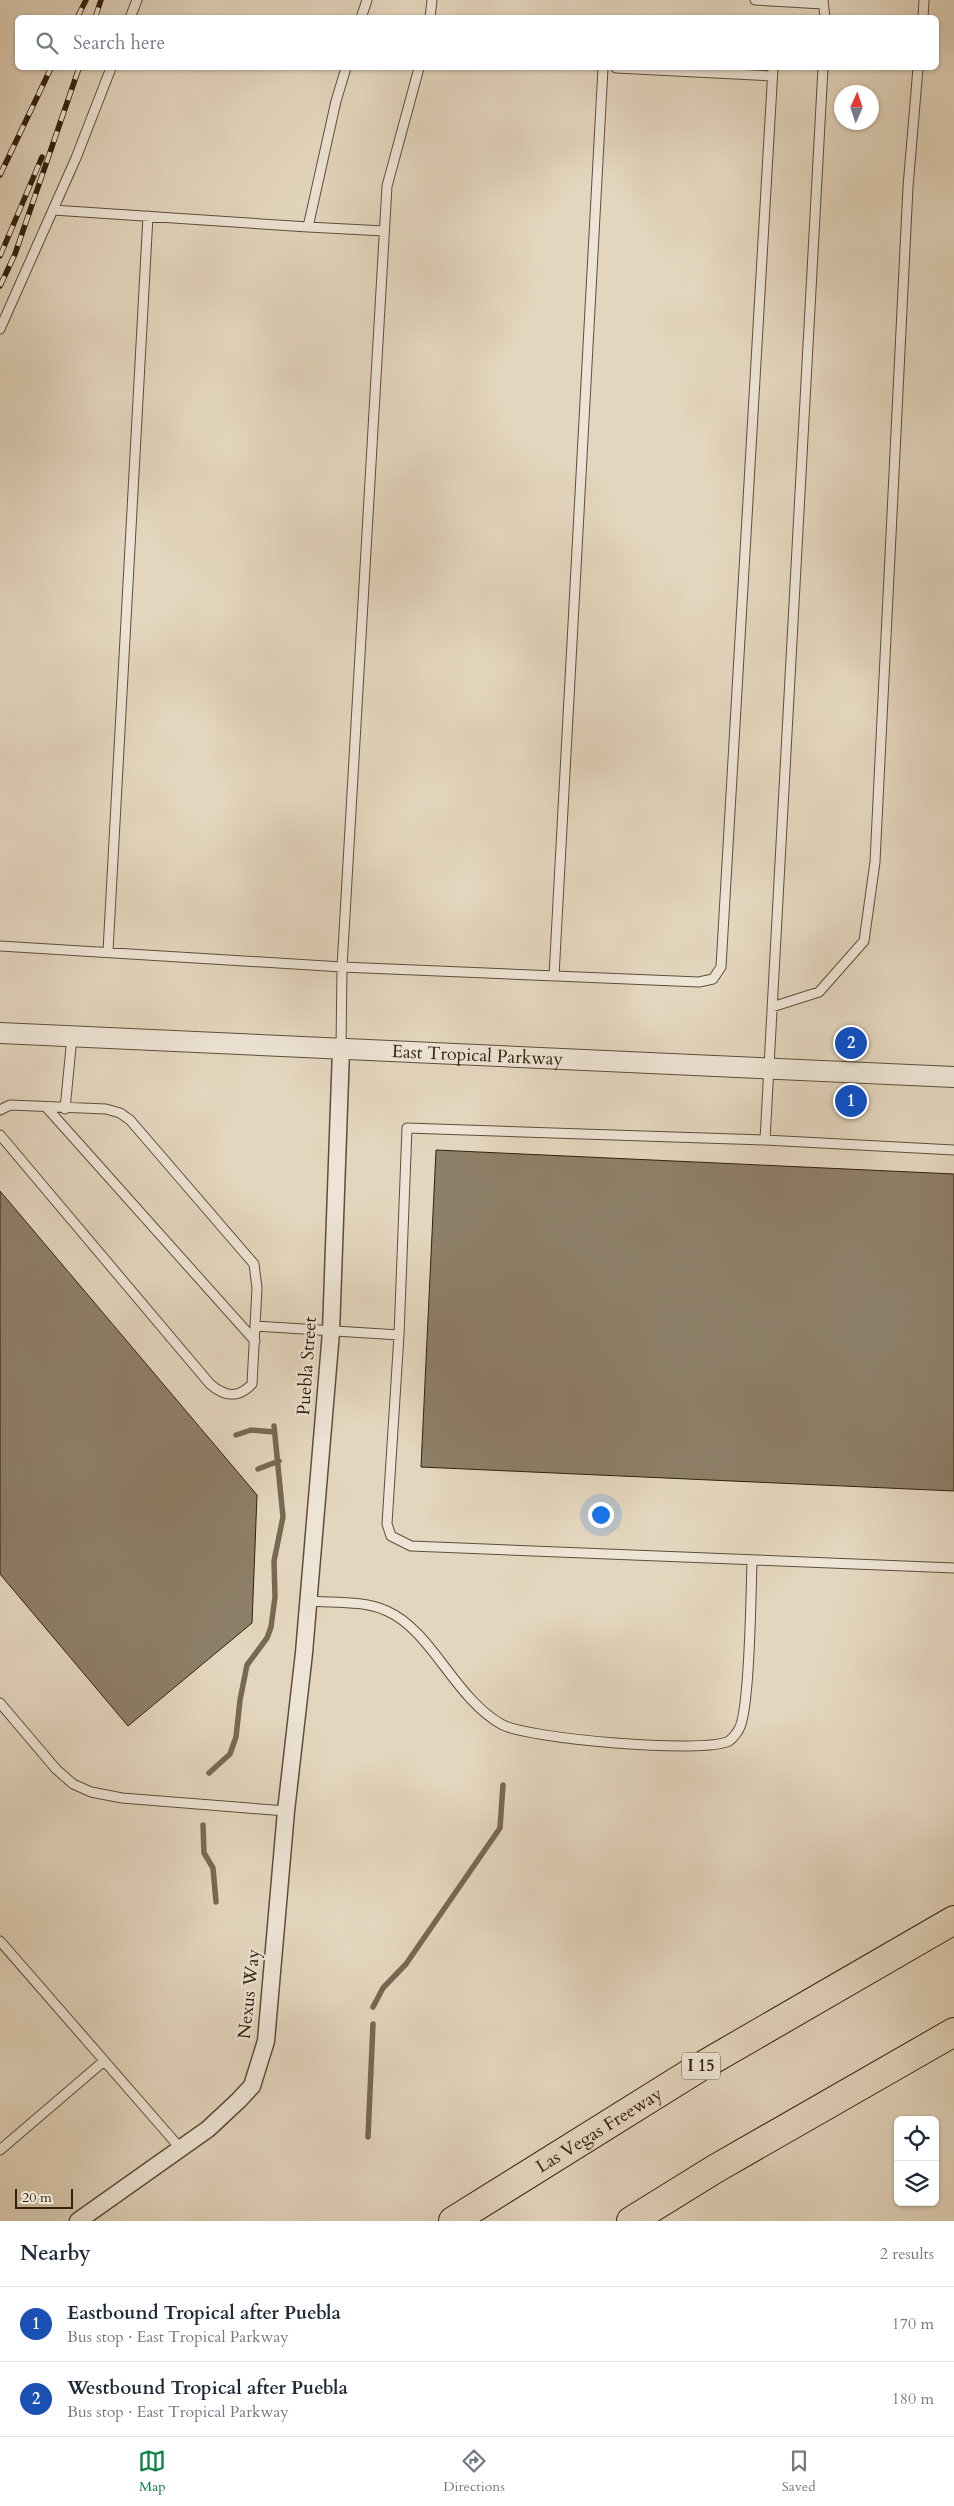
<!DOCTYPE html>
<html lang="en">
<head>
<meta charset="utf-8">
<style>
  body { margin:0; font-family:Cardo,serif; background:#f6f6f7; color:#1f2937 }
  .controls { position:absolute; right:15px; bottom:15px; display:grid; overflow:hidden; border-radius:8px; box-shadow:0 1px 4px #0004 }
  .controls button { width:45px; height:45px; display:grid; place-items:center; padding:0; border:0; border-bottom:1px solid #e0e1e3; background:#fff; color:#1f2937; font:25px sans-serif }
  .compass { position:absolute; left:834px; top:85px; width:45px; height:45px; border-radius:50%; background:#fff; box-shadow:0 1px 4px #0004; rotate:3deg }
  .scale { position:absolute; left:15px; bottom:12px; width:58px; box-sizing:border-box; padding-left:5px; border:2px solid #31200b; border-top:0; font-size:14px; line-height:18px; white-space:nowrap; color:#31200b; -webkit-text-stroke:4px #ede4d5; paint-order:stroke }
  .you { position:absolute; left:600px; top:1514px; width:18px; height:18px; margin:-12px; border:4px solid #fff; border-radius:50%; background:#1a73e8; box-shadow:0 0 0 8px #1a73e833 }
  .badge { display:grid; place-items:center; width:32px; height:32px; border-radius:50%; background:#0b8043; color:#fff; font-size:16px; font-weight:700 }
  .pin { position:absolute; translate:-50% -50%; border:2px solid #fff; box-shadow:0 1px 5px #0006 }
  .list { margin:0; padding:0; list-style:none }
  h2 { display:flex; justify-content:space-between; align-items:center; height:65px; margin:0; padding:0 20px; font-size:21px }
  h2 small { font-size:16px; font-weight:400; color:#747a83 }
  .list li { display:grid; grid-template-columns:32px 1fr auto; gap:15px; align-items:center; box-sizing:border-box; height:75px; padding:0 20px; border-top:1px solid #e0e1e3 }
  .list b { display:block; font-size:19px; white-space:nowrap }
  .list p { margin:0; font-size:16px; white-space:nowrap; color:#747a83 }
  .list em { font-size:16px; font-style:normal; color:#747a83 }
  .icon { flex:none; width:28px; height:28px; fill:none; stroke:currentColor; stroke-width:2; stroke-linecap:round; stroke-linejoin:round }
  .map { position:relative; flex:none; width:954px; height:2221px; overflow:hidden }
  .search { position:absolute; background:#fff; box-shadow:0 1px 4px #0004; left:15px; right:15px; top:15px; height:55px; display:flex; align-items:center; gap:12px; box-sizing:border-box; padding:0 18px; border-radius:8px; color:#747a83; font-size:19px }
  .sheet { height:215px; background:#fff }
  nav { display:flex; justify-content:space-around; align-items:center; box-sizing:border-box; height:70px; border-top:1px solid #e0e1e3; background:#fff; font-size:14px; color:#747a83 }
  nav a { display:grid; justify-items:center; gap:2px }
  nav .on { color:#0b8043 }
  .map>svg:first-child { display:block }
</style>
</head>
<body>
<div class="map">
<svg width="954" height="2221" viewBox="0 0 954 2221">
  <rect width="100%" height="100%" fill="#e4d6be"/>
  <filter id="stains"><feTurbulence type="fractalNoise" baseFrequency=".004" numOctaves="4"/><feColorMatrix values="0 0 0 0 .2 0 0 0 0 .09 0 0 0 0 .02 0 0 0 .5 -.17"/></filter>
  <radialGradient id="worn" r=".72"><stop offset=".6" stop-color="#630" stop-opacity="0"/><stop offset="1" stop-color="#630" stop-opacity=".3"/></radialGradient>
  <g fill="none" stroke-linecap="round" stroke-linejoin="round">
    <!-- stream -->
    <path stroke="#786852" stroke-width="5.5" d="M 236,1435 L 251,1430 L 274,1432
      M 258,1469 L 279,1461
      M 209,1773 L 230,1754 L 236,1737 L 240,1700 L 247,1665 L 267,1638 L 271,1627 L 275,1597 L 274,1561 L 283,1517 L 274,1426
      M 203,1825 L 204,1853 L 213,1868 L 216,1902
      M 373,2007 L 383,1988 L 406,1964 L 500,1828 L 503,1785
      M 368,2137 L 373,2024"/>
  </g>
  <!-- building -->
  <path fill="#8e7f68" stroke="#31200b" d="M 436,1150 L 954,1174 L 954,1491 L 421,1467 Z
    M 0,1191 L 257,1495 L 252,1623 L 128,1726 L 0,1574 Z"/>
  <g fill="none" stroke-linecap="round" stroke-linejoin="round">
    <!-- service casing -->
    <g stroke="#5e4e38" stroke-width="11">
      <path id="service" d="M 755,0 L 823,4
        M 823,0 L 825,18
        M 130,18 L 137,0
        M 361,18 L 367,0
        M 430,18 L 432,0
        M 923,18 L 924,0
        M 346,68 L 336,101 L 308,227 L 384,231
        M 616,68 L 772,76
        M 53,210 L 308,227
        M 0,329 L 76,158 L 111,68
        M 0,946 L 342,967 L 699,982 L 713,979 L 721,967 L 773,68
        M 108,951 L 148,216
        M 554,976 L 603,68
        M 772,1007 L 819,992 L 864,941 L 875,862 L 908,187 L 918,68
        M 341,1049 L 342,967 L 387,186 L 419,68
        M 47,1108 L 255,1341
        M 65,1109 L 72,1037
        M 0,1110 L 10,1105 L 106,1109 L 120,1113 L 130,1120 L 254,1264 L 257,1288 L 252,1384 C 238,1399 225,1397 210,1384 L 0,1135
        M 765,1140 L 823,68
        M 954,1150 L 765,1140 L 407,1128 L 399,1335 L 387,1524 L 391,1536 L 411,1546 L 954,1568
        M 255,1326 L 399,1335
        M 309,1601 C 333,1603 364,1600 387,1611 C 432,1631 454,1697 501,1724 C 526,1739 705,1754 729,1741 C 732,1739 737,1733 739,1729 C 750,1711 751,1589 752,1560
        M 0,1703 L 56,1769 L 73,1784 L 91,1792 L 122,1798 L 286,1811
        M 0,1941 L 181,2149
        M 0,2150 L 104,2061"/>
    </g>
    <!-- minor casing -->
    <g stroke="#5e4e38" stroke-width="19">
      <path id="minor" d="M 78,2221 L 208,2129 L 239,2100 L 252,2086 L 266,2041 L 286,1811 L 304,1653 L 331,1332 L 341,1050"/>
    </g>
    <!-- tertiary casing -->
    <g stroke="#5e4e38" stroke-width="22">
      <g id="tertiary">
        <path id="s1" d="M 0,1033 L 954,1077"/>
      </g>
    </g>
    <!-- motorway casing -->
    <g stroke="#31200b" stroke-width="30">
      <g id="motorway">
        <path id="s2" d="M 453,2221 L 700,2067 L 954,1920"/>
        <path d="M 631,2221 L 715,2169 L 954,2032"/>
      </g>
    </g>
    <!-- service -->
    <use href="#service" stroke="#ede4d5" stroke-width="9"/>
    <!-- minor -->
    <use href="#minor" stroke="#ede4d5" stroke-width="16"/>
    <!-- tertiary -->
    <use href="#tertiary" stroke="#ede4d5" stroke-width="20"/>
    <!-- motorway -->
    <use href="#motorway" stroke="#e4d6be" stroke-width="28"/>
    <!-- rail casing -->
    <g stroke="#31200b" stroke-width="5.5">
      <path id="rail" d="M 77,18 L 86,0
        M 95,18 L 101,0
        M 0,175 L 51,68
        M 0,256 L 42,157
        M 0,286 L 15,254 L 79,68"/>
    </g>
    <!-- rail -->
    <use href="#rail" stroke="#ede4d5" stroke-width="4" stroke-dasharray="11" stroke-linecap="butt"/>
  </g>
  <g text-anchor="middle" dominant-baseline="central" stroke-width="4.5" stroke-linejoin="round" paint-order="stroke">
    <!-- shield labels -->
    <rect fill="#ede4d5" stroke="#695b48" stroke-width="1" x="682" y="2052.5" width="38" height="27" rx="4"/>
    <g font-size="16" font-weight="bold" fill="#31200b">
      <text x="701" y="2066">I 15</text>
    </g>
    <!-- street labels -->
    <g font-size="18" fill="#31200b" stroke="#ede4d5">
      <text stroke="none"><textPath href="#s1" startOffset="478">East Tropical Parkway</textPath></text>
      <text transform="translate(307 1366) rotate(-86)">Puebla Street</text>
      <text transform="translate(249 1994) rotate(-84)">Nexus Way</text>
      <text stroke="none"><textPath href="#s2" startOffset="172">Las Vegas Freeway</textPath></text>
    </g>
  </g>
  <rect width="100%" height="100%" filter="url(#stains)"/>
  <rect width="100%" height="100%" fill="url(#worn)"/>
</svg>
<div class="controls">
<button><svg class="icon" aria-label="locate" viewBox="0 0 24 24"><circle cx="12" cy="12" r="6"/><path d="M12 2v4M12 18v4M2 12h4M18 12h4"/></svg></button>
<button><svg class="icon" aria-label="layers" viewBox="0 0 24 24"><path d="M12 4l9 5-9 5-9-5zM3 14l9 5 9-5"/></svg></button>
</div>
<svg class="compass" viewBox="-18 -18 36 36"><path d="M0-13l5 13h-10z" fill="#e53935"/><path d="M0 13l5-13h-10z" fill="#747a83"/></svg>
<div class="scale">20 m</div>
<div class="you"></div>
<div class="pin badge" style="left:851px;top:1101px;background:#1a4fb4">1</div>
<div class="pin badge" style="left:851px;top:1043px;background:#1a4fb4">2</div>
<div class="search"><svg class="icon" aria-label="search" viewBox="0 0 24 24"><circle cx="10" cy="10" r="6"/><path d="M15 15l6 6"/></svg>Search here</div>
</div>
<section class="sheet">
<h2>Nearby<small>2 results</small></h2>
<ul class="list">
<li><span class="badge" style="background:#1a4fb4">1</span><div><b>Eastbound Tropical after Puebla</b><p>Bus stop · East Tropical Parkway</p></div><em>170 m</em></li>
<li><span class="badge" style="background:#1a4fb4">2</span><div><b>Westbound Tropical after Puebla</b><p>Bus stop · East Tropical Parkway</p></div><em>180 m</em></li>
</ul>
</section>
<nav>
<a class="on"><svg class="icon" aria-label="map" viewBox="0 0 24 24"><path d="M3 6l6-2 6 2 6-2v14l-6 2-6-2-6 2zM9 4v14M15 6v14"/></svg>Map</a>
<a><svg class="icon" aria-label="directions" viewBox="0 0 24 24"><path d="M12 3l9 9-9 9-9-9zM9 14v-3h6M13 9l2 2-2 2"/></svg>Directions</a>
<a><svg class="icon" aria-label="saved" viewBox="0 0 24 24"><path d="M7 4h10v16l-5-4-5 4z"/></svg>Saved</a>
</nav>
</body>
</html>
